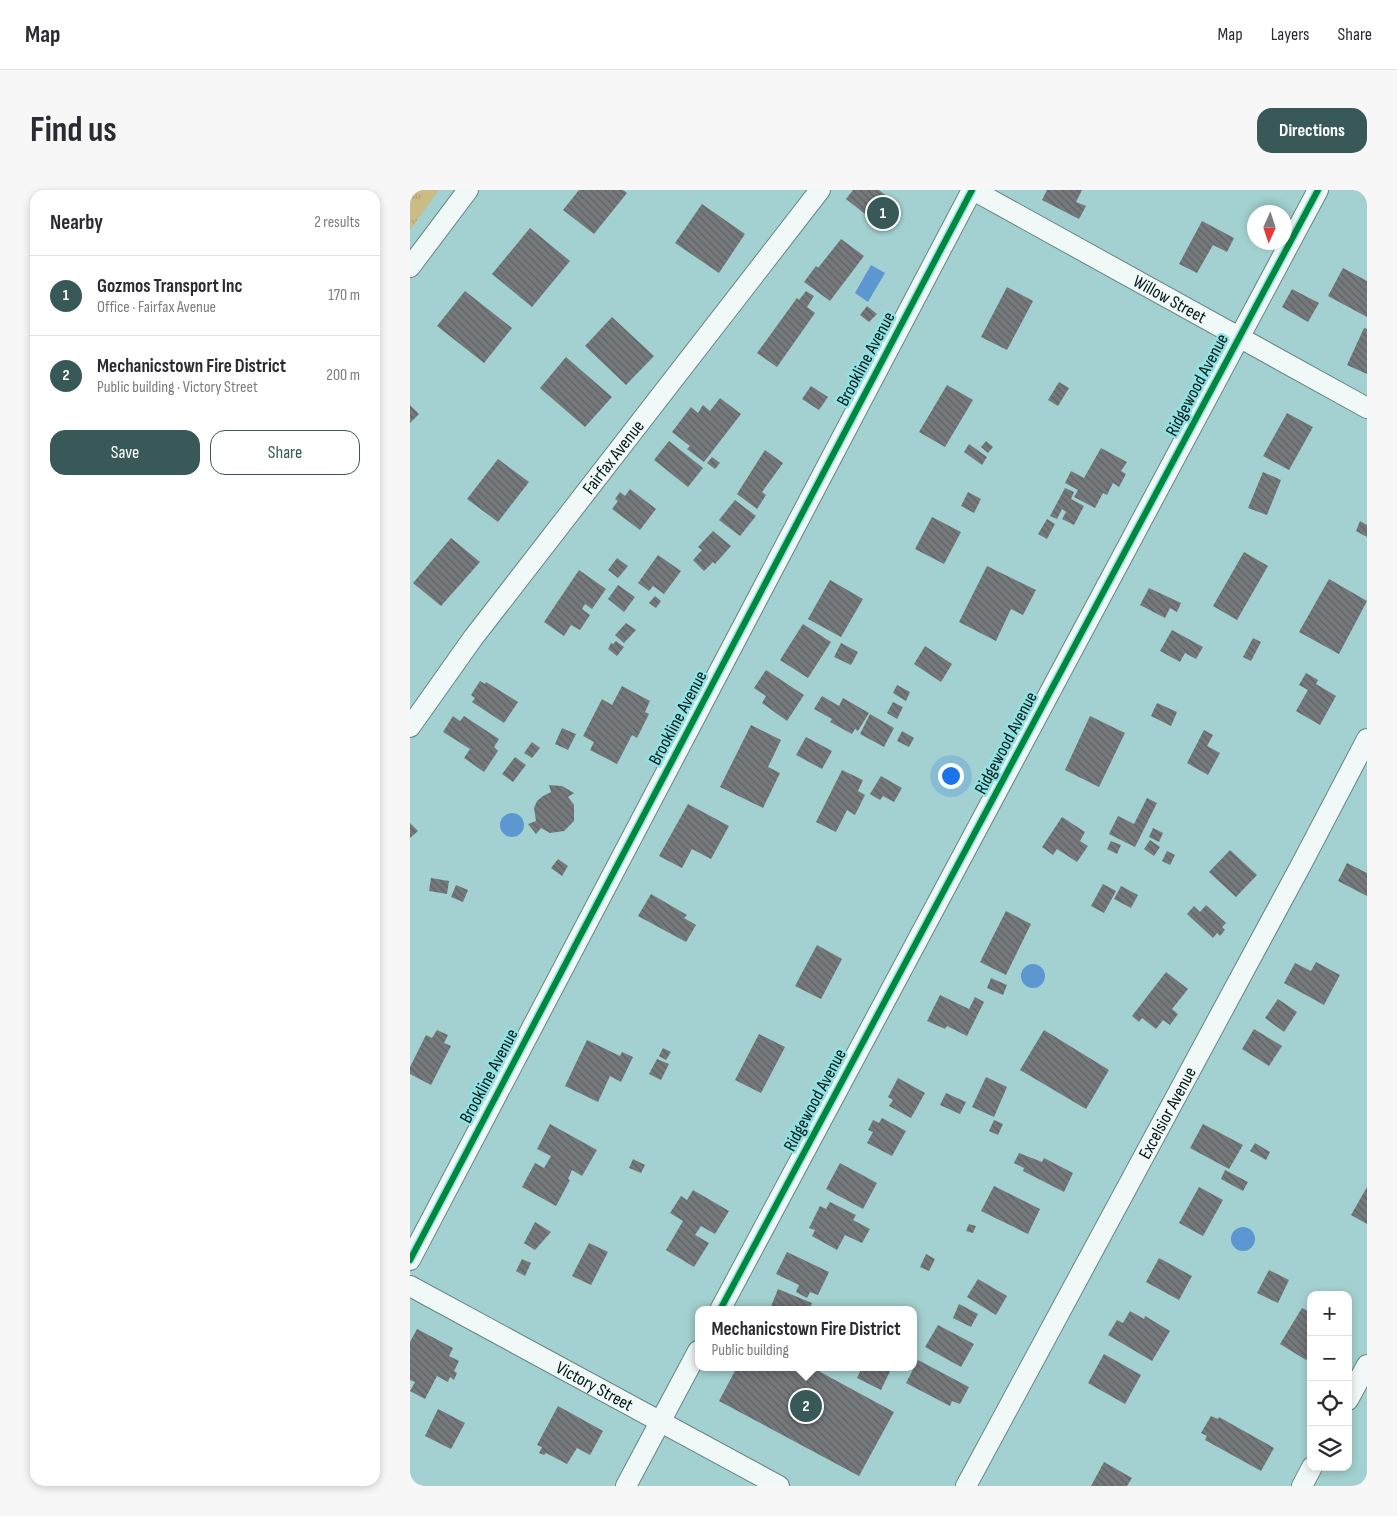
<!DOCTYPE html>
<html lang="en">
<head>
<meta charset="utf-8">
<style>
  body { margin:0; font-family:"Sofia Sans Condensed",sans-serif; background:#f7f7f7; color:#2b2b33 }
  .controls { position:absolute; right:15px; bottom:15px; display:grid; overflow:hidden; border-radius:10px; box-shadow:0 2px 8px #0003 }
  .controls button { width:45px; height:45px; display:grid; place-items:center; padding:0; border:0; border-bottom:1px solid #e1e1e2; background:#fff; color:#2b2b33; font:25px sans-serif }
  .compass { position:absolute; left:837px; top:15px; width:45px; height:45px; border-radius:50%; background:#fff; box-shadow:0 2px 8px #0003; rotate:183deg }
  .you { position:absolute; left:540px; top:585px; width:18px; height:18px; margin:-12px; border:4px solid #fff; border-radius:50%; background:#1a73e8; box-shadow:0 0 0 8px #1a73e833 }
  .badge { display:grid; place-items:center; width:32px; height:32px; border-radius:50%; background:#395858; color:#fff; font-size:16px; font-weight:700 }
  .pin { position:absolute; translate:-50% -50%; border:2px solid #fff; box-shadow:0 1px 5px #0006 }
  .popup { position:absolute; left:285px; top:1116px; width:222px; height:65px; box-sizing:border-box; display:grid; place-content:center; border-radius:10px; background:#fff; filter:drop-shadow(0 1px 4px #0005); font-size:16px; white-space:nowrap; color:#7c7c81 }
  .popup b { font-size:19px; color:#2b2b33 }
  .popup::after { content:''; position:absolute; left:50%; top:100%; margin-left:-10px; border:10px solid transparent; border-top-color:#fff }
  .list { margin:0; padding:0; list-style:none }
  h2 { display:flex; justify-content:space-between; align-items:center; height:65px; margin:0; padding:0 20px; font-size:21px }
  h2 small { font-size:16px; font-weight:400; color:#7c7c81 }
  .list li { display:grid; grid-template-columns:32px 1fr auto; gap:15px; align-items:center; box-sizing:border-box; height:80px; padding:0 20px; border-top:1px solid #e1e1e2 }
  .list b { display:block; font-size:19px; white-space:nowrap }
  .list p { margin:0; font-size:16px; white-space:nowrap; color:#7c7c81 }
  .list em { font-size:16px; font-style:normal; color:#7c7c81 }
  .actions { display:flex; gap:10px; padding:15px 20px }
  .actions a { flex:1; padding:11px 0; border:1px solid #395858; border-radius:15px; text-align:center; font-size:18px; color:#395858 }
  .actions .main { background:#395858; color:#fff }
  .icon { flex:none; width:28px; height:28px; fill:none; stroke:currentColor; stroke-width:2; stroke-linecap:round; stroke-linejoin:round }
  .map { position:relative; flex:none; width:957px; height:1296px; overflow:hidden; border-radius:15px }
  header { display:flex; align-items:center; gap:30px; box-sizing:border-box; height:70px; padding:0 25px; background:#fff; border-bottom:1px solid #e1e1e2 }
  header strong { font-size:24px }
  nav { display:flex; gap:28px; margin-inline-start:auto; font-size:18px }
  .intro { display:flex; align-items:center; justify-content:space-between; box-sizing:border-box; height:120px; padding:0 30px }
  h1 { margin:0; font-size:35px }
  .button { padding:12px 22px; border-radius:15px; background:#395858; color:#fff; font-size:18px; font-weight:700 }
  main { display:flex; gap:30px; padding:0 30px }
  aside { flex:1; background:#fff; border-radius:15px; box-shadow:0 2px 8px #0003 }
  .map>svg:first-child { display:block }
</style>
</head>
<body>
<header>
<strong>Map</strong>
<nav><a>Map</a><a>Layers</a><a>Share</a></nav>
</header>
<div class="intro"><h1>Find us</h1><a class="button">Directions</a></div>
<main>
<aside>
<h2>Nearby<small>2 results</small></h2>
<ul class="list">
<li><span class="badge">1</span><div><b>Gozmos Transport Inc</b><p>Office · Fairfax Avenue</p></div><em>170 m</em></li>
<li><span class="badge">2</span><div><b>Mechanicstown Fire District</b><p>Public building · Victory Street</p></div><em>200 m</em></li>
</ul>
<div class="actions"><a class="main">Save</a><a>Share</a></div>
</aside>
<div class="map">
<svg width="957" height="1296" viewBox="0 0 957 1296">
  <defs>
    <pattern id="grass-tufts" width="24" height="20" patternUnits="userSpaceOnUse" patternTransform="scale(1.25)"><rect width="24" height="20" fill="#cabc84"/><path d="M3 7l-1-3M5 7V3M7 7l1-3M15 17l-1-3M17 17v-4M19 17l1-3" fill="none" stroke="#aca171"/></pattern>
    <pattern id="building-back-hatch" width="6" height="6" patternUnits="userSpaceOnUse" patternTransform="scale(1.25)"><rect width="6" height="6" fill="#75797c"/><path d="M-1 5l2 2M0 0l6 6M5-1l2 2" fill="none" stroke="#5e6265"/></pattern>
  </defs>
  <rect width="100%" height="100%" fill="#a3d0d0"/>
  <!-- grass -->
  <path fill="url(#grass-tufts)" d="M 0,0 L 29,0 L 0,40 Z"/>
  <!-- water -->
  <path fill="#5c97d2" d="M 461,75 L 475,83 L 458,112 L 445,103 Z
    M90 635a12 12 0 1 1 24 0a12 12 0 1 1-24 0Z
    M611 786a12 12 0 1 1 24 0a12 12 0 1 1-24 0Z
    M821 1049a12 12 0 1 1 24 0a12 12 0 1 1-24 0Z"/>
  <!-- building -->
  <path fill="url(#building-back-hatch)" d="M 169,0 L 213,0 L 217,3 L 184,44 L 153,20 Z
    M 443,0 L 469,0 L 486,14 L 469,35 L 436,9 Z
    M 637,0 L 672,0 L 666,12 L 676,16 L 669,29 L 632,10 Z
    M 292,14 L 335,44 L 309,83 L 265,53 Z
    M 792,31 L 824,48 L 817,62 L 803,55 L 787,83 L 769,74 Z
    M 120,38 L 160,71 L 122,117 L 82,84 Z
    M 431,49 L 454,66 L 420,111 L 394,92 L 406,76 L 408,78 Z
    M 933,78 L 957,91 L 957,127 L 918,106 Z
    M 597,97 L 623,111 L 597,160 L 571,147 Z
    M 882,99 L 909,113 L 898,132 L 872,117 Z
    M 55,101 L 102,138 L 74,173 L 27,136 Z
    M 396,101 L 404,106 L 397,117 L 405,123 L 367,177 L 347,163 L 387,108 L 389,110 Z
    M 457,116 L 467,124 L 459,132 L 450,125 Z
    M 202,127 L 244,166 L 216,195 L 175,156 Z
    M 954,138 L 957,139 L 957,184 L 937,175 Z
    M 156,167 L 202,207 L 175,237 L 130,198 Z
    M 649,192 L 659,198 L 648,216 L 638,210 Z
    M 537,195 L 563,210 L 535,257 L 509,242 Z
    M 401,196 L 418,207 L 409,220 L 392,209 Z
    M 310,208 L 331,224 L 294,272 L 277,259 L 280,256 L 262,242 L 281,217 L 288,223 L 293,215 L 300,221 Z
    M 0,215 L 9,224 L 0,233 Z
    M 877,223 L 903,237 L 879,280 L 853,266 Z
    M 259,251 L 293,278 L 278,297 L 244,270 Z
    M 576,251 L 583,257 L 578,263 L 571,257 Z
    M 559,254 L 577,267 L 572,275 L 554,262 Z
    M 691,258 L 717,272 L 711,281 L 716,284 L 709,297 L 703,293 L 697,305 L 693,303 L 685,318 L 664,307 L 668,300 L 655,293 L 661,281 L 674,288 Z
    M 355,260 L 373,273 L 352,302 L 356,305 L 347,319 L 327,304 Z
    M 302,267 L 310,273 L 305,279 L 297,273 Z
    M 88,269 L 119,292 L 88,332 L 57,309 Z
    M 853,282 L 871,290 L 857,325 L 838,318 Z
    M 655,298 L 664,302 L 661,309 L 674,316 L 664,335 L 652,329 L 656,322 L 652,319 L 647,329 L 640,326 Z
    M 220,299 L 246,319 L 230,340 L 202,319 L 208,311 L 205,309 L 210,302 L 215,306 Z
    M 558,302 L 571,309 L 564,323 L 551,316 Z
    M 325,310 L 346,326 L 330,346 L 309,330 Z
    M 522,327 L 551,342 L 534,374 L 505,359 Z
    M 637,329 L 645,334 L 637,349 L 628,344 Z
    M 950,331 L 957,335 L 957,347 L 946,341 Z
    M 303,341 L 321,356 L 305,374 L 303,372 L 294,381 L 283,370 L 292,360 L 288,357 Z
    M 41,348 L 70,372 L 31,416 L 3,393 Z
    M 834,362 L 858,376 L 827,430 L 803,416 Z
    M 248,365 L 271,381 L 254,404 L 243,396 L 239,401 L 228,393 Z
    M 207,368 L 218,376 L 208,388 L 198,380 Z
    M 577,376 L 626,400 L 613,425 L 601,419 L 586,451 L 549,432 Z
    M 169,380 L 196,399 L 182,419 L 175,414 L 172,419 L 180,425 L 170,440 L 161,435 L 154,446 L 134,432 Z
    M 919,389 L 957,411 L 929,464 L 889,442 Z
    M 420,390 L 453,409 L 431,447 L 398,429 Z
    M 208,395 L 225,407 L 214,422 L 198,409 Z
    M 739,398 L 771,413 L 767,422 L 760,418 L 755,428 L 730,415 Z
    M 245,406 L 251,411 L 246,418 L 239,413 Z
    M 216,433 L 226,440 L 214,453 L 205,445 Z
    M 393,434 L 421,452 L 398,488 L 370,470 Z
    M 762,440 L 793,457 L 786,469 L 775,463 L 770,472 L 750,461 Z
    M 843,448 L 851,452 L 841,471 L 833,467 Z
    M 206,451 L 214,457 L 207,466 L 198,459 L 201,453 L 203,454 Z
    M 431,453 L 448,462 L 441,475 L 424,467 Z
    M 515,456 L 542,474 L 531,492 L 504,474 Z
    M 356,480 L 394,505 L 377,531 L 352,513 L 356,506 L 344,498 Z
    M 896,483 L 908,490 L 906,494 L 926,506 L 910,535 L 886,521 L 898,500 L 889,495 Z
    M 70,491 L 75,494 L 76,492 L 108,512 L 94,533 L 62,512 L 65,508 L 61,505 Z
    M 487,495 L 500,502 L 496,511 L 483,503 Z
    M 212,496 L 240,511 L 235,522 L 239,524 L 227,548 L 222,545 L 207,574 L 180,560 L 184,552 L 173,546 L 192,509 L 202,515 Z
    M 412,506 L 429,516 L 433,508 L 459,523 L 448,541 L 445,539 L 442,544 L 420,532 L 422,529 L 404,519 Z
    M 483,512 L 493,517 L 487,529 L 477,523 Z
    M 747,513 L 767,522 L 761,536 L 741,526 Z
    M 460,524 L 484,538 L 474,557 L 450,544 Z
    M 43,526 L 50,531 L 54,526 L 89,549 L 84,557 L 88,561 L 74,582 L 54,568 L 60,559 L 33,542 Z
    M 680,526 L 715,543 L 689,597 L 655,580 Z
    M 341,535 L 371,550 L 358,577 L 370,583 L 353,618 L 310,597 Z
    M 152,538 L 166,544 L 158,560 L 145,554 Z
    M 794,540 L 803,545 L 797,556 L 810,563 L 798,585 L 777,573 Z
    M 492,541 L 504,548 L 499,557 L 487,551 Z
    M 396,547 L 422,561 L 412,579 L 386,565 Z
    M 122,552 L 130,558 L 122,568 L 114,563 Z
    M 105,567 L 116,575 L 103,592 L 92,584 Z
    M 432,580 L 453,590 L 448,601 L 455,605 L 445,625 L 437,620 L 426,642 L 406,632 Z
    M 471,586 L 492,598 L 484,612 L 473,606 L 470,610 L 460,604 Z
    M 139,595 L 152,596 L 164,603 L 158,607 L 164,615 L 164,631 L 154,641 L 140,643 L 131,638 L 126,644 L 118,634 L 126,631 L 124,618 L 127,611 L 133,606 L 141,602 Z
    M 737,608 L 747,613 L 725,657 L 699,644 L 708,626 L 724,634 Z
    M 278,614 L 319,636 L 301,669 L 282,659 L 272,678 L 249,666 Z
    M 652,627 L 675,642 L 670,651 L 678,656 L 667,672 L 647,659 L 643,665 L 632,657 Z
    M 0,633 L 8,641 L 0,648 Z
    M 743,638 L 753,643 L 749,652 L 739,647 Z
    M 740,650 L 750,657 L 744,666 L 734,659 Z
    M 701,651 L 711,655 L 707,664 L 697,659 Z
    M 820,660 L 847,685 L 826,707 L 799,682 Z
    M 757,661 L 765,665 L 760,675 L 752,671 Z
    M 148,669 L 158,676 L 152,686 L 141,678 Z
    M 937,673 L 957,683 L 957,706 L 928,691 Z
    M 21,688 L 39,691 L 37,704 L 19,701 Z
    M 693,694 L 706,701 L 694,723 L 681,716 Z
    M 46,695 L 58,700 L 53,712 L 41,707 Z
    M 711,696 L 728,705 L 721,718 L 704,709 Z
    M 241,704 L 277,725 L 274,728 L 286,735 L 276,752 L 228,726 Z
    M 796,715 L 816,733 L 812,737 L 815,740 L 810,746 L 807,743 L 803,748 L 777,724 L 784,716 L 790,722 Z
    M 596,721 L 621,734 L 596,785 L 570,772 Z
    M 407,755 L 432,769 L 411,809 L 385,796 Z
    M 906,772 L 930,785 L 914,815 L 874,793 L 885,773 L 901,781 Z
    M 756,782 L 778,799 L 762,819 L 768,824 L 760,835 L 753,830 L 746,839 L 732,828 L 729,832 L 722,826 Z
    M 581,788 L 597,795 L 593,805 L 577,798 Z
    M 530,805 L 559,819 L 565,807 L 574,812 L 557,846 L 537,836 L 535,839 L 517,831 Z
    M 868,809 L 887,822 L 874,842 L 855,828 Z
    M 844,839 L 872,856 L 859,876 L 832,859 Z
    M 27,840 L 38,845 L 34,853 L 41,856 L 21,895 L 0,884 L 0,877 L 16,845 L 22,848 Z
    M 634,840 L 699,880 L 676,919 L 610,880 Z
    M 349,844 L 375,857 L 351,903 L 325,890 Z
    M 177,850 L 210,866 L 212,862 L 223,867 L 211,892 L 200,886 L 188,912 L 155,896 Z
    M 253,858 L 261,862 L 256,870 L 249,866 Z
    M 247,869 L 259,874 L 251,890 L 239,884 Z
    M 576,887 L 597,897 L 584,927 L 562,917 Z
    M 488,888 L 515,903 L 501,928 L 479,916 L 483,910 L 478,907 Z
    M 536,903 L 556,912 L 550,924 L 530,915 Z
    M 472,928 L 496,941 L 482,966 L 457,953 L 463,942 L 458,940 L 463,930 L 469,933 Z
    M 584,930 L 593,934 L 588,945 L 579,941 Z
    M 140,934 L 187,960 L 172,986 L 162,980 L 158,989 L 160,990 L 146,1016 L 112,997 L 125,973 L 134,978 L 141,966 L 127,959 Z
    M 793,934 L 833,955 L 819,979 L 780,958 Z
    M 845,953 L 860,962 L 856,970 L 840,961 Z
    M 609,963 L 632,972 L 634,968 L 663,983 L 654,1002 L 613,981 L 614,978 L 604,973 Z
    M 223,969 L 235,975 L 231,983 L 219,978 Z
    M 430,973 L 467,993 L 453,1019 L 416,999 Z
    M 815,980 L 838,992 L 833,1001 L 811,989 Z
    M 584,996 L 630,1019 L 618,1044 L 571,1021 Z
    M 789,997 L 813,1010 L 793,1046 L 769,1033 Z
    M 957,997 L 957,1034 L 941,1025 Z
    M 283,1000 L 319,1021 L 305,1044 L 291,1036 L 285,1045 L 299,1053 L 284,1077 L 256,1060 L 273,1031 L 260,1023 L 271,1006 L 277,1010 Z
    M 420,1012 L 446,1025 L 443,1030 L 460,1039 L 452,1053 L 435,1045 L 427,1060 L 402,1046 L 405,1040 L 399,1038 L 410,1016 L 416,1019 Z
    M 125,1032 L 141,1042 L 125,1060 L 114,1053 Z
    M 559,1034 L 566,1036 L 563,1043 L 556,1041 Z
    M 179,1053 L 198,1062 L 181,1095 L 162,1086 Z
    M 377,1062 L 419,1082 L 408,1105 L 400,1102 L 397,1108 L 386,1102 L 389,1095 L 366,1084 Z
    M 516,1064 L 525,1069 L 519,1081 L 510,1077 Z
    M 749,1068 L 782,1086 L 769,1110 L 736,1092 Z
    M 112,1069 L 121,1073 L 115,1086 L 106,1081 Z
    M 859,1080 L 879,1090 L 868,1113 L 847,1103 Z
    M 568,1089 L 597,1106 L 586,1125 L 557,1107 Z
    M 368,1099 L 402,1113 L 399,1120 L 360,1119 Z
    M 549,1114 L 568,1124 L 561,1137 L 543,1128 Z
    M 892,1118 L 901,1123 L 901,1163 L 896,1170 L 870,1154 Z
    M 720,1121 L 734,1129 L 735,1126 L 760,1141 L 742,1171 L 698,1145 L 707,1130 L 713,1133 Z
    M 528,1135 L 564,1154 L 551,1177 L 515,1157 Z
    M 7,1139 L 43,1158 L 39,1166 L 49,1171 L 44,1181 L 47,1183 L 44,1190 L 40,1187 L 38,1192 L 27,1186 L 15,1209 L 0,1201 L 5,1192 L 0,1190 L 0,1152 Z
    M 694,1164 L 731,1185 L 715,1214 L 678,1193 Z
    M 508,1170 L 559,1197 L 550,1214 L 542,1211 L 540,1216 L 496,1193 Z
    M 327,1177 L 401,1177 L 484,1222 L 449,1286 L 309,1211 Z
    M 452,1177 L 482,1177 L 471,1200 L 447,1188 Z
    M 148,1216 L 193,1241 L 180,1265 L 167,1258 L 157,1274 L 136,1263 L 134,1265 L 129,1263 L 132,1257 L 127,1255 Z
    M 28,1219 L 55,1233 L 41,1259 L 15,1246 Z
    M 801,1226 L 808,1229 L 809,1227 L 864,1258 L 851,1281 L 795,1250 L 797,1246 L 791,1243 Z
    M 694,1272 L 722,1288 L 717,1296 L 681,1296 Z"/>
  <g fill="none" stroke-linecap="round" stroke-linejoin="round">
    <!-- street casing -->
    <g stroke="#668686" stroke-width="22">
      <g id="street">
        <path id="s1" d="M 563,0 L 957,218"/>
        <path d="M 0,77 L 58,0"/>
        <path id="s2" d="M 0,537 L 63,448 L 410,0"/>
        <path d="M 0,1070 L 562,0"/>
        <path id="s3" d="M 0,1096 L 369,1296"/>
        <path d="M 310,1120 L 908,0"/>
        <path d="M 938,1210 L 957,1175"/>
        <path d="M 216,1296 L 288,1161"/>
        <path id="s4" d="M 556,1296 L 891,675 L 957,549"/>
        <path d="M 892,1296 L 902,1277"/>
      </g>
    </g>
    <!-- street -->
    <use href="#street" stroke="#f1f8f8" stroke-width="20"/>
    <!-- cycleway casing -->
    <g stroke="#91e2e2" stroke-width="9">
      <path id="cycleway" d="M 0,1070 L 562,0
        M 310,1120 L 908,0"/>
    </g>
    <!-- cycleway -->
    <use href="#cycleway" stroke="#00873e" stroke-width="6"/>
  </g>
  <g text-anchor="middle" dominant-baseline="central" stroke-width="5" stroke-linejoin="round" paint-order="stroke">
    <!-- street labels -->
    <g font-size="18" fill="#001818" stroke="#91e2e2">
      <text stroke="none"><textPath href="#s1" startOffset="225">Willow Street</textPath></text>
      <text transform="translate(456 169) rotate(-62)">Brookline Avenue</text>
      <text transform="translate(787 195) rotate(-62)">Ridgewood Avenue</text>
      <text stroke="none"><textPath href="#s2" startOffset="338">Fairfax Avenue</textPath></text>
      <text transform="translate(268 528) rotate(-62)">Brookline Avenue</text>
      <text transform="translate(596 553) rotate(-62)">Ridgewood Avenue</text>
      <text transform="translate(79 886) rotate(-62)">Brookline Avenue</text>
      <text transform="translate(405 910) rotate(-62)">Ridgewood Avenue</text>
      <text stroke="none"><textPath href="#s4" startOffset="424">Excelsior Avenue</textPath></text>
      <text stroke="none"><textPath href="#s3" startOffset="210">Victory Street</textPath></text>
    </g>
  </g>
</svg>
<div class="controls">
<button>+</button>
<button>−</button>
<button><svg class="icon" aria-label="locate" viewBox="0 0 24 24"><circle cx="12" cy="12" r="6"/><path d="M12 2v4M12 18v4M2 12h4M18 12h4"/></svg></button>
<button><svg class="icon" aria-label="layers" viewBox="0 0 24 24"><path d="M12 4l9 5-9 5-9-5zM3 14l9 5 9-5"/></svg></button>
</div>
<svg class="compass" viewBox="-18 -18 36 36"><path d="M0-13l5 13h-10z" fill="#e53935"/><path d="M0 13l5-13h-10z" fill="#7c7c81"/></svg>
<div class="you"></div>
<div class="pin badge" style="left:473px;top:23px">1</div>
<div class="pin badge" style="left:396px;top:1216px">2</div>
<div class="popup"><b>Mechanicstown Fire District</b>Public building</div>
</div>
</main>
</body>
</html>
